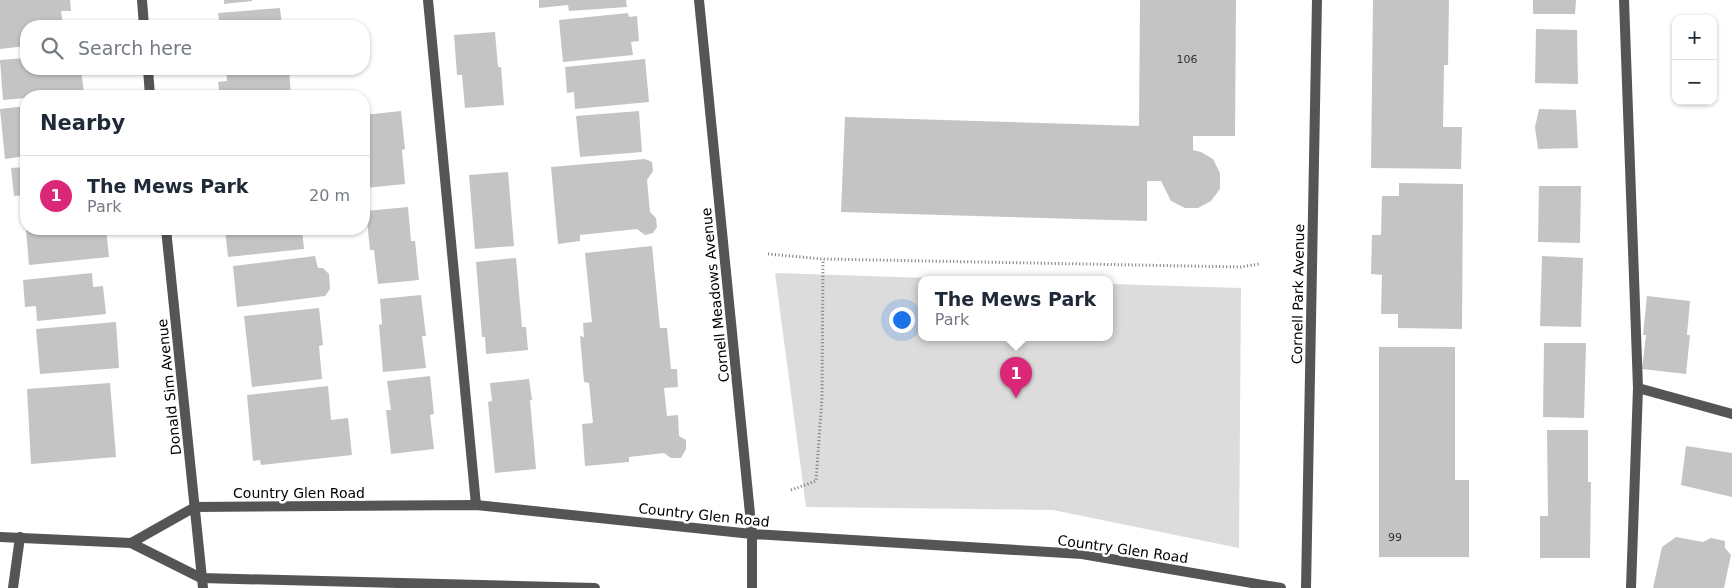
<!DOCTYPE html>
<html lang="en">
<head>
<meta charset="utf-8">
<style>
  body { margin:0; font-family:"DejaVu Sans",sans-serif; background:#f6f6f7; color:#1f2937 }
  .controls { position:absolute; right:15px; top:15px; display:grid; overflow:hidden; border-radius:10px; box-shadow:0 1px 4px #0004 }
  .controls button { width:45px; height:45px; display:grid; place-items:center; padding:0; border:0; border-bottom:1px solid #e0e1e3; background:#fff; color:#1f2937; font:25px sans-serif }
  .you { position:absolute; left:901px; top:319px; width:18px; height:18px; margin:-12px; border:4px solid #fff; border-radius:50%; background:#1a73e8; box-shadow:0 0 0 8px #1a73e833 }
  .badge { display:grid; place-items:center; width:32px; height:32px; border-radius:50%; background:#db2777; color:#fff; font-size:16px; font-weight:700 }
  .pin { position:absolute; translate:-50% -41px; filter:drop-shadow(0 1px 2px #0008) }
  .pin::after { content:''; position:absolute; top:26px; width:18px; height:15px; background:inherit; clip-path:polygon(0 0,100% 0,50% 100%) }
  .popup { position:absolute; left:918px; top:276px; width:195px; height:65px; box-sizing:border-box; display:grid; place-content:center; border-radius:10px; background:#fff; filter:drop-shadow(0 1px 4px #0005); font-size:16px; white-space:nowrap; color:#747a83 }
  .popup b { font-size:19px; color:#1f2937 }
  .popup::after { content:''; position:absolute; left:50%; top:100%; margin-left:-10px; border:10px solid transparent; border-top-color:#fff }
  .list { margin:0; padding:0; list-style:none }
  h2 { display:flex; justify-content:space-between; align-items:center; height:65px; margin:0; padding:0 20px; font-size:21px }
  h2 small { font-size:16px; font-weight:400; color:#747a83 }
  .list li { display:grid; grid-template-columns:32px 1fr auto; gap:15px; align-items:center; box-sizing:border-box; height:80px; padding:0 20px; border-top:1px solid #e0e1e3 }
  .list b { display:block; font-size:19px; white-space:nowrap }
  .list p { margin:0; font-size:16px; white-space:nowrap; color:#747a83 }
  .list em { font-size:16px; font-style:normal; color:#747a83 }
  .icon { flex:none; width:28px; height:28px; fill:none; stroke:currentColor; stroke-width:2; stroke-linecap:round; stroke-linejoin:round }
  .map { position:relative; flex:none; width:1732px; height:588px; overflow:hidden }
  .search { position:absolute; background:#fff; box-shadow:0 1px 4px #0004; left:20px; top:20px; width:350px; height:55px; display:flex; align-items:center; gap:12px; box-sizing:border-box; padding:0 18px; border-radius:20px; color:#747a83; font-size:19px }
  .panel { position:absolute; background:#fff; box-shadow:0 1px 4px #0004; left:20px; top:90px; width:350px; height:145px; border-radius:20px }
  .map>svg:first-child { display:block }
</style>
</head>
<body>
<div class="map">
<svg width="1732" height="588" viewBox="0 0 1732 588">
  <rect width="100%" height="100%" fill="#fff"/>
  <!-- green -->
  <path fill="#dcdcdc" d="M 775,273 L 960,279 L 922,279 L 922,337 L 1110,337 L 1110,284 L 1241,288 L 1239,548 L 1053,510 L 806,507 Z"/>
  <!-- building -->
  <path fill="#c4c4c4" d="M 0,0 L 70,0 L 71,11 L 61,11 L 63,26 L 26,26 L 26,46 L 0,49 Z
    M 224,0 L 252,0 L 252,1 L 224,4 Z
    M 539,0 L 626,0 L 627,7 L 569,11 L 568,5 L 539,8 Z
    M 1140,0 L 1236,0 L 1235,136 L 1193,136 L 1193,150 L 1201,152 L 1213,159 L 1220,173 L 1220,189 L 1211,201 L 1198,208 L 1185,208 L 1171,201 L 1161,181 L 1147,181 L 1147,221 L 841,212 L 845,117 L 1139,126 Z
    M 1373,0 L 1449,0 L 1448,65 L 1444,65 L 1443,127 L 1462,127 L 1461,169 L 1371,168 Z
    M 1533,0 L 1576,0 L 1575,14 L 1533,14 Z
    M 280,8 L 282,26 L 215,26 L 214,20 L 219,20 L 218,13 Z
    M 628,13 L 629,17 L 637,16 L 639,41 L 631,42 L 633,55 L 563,62 L 559,20 Z
    M 1536,29 L 1577,30 L 1578,84 L 1535,83 Z
    M 495,32 L 498,67 L 501,67 L 504,105 L 465,108 L 462,75 L 457,75 L 454,35 Z
    M 26,58 L 26,69 L 81,69 L 84,93 L 26,96 L 26,98 L 3,100 L 0,60 Z
    M 645,59 L 649,102 L 575,109 L 574,92 L 567,93 L 565,67 Z
    M 226,69 L 289,69 L 291,96 L 220,96 L 218,82 L 227,81 Z
    M 26,106 L 26,156 L 5,159 L 0,109 Z
    M 1539,109 L 1576,110 L 1578,148 L 1538,149 L 1535,127 Z
    M 401,111 L 405,149 L 402,150 L 405,184 L 365,188 L 364,115 Z
    M 639,111 L 642,152 L 580,157 L 576,116 Z
    M 645,159 L 652,162 L 653,171 L 647,180 L 650,212 L 656,218 L 657,227 L 653,233 L 645,235 L 637,229 L 580,235 L 580,241 L 558,244 L 551,167 Z
    M 26,167 L 26,195 L 14,196 L 11,168 Z
    M 508,172 L 514,246 L 475,249 L 469,175 Z
    M 1399,183 L 1463,184 L 1462,329 L 1398,328 L 1398,314 L 1381,314 L 1382,275 L 1371,274 L 1372,235 L 1381,235 L 1382,196 L 1399,196 Z
    M 1539,186 L 1581,186 L 1580,243 L 1538,242 Z
    M 408,207 L 411,241 L 415,241 L 419,280 L 378,284 L 374,250 L 370,250 L 366,211 Z
    M 26,229 L 106,229 L 109,257 L 29,265 Z
    M 225,229 L 302,229 L 304,249 L 228,257 Z
    M 652,246 L 660,328 L 667,328 L 671,369 L 677,369 L 678,387 L 664,388 L 667,416 L 678,415 L 679,436 L 686,440 L 686,449 L 681,458 L 671,458 L 664,453 L 629,457 L 629,462 L 585,466 L 582,424 L 593,423 L 589,383 L 584,382 L 580,336 L 584,337 L 583,323 L 592,322 L 585,253 Z
    M 315,256 L 318,268 L 323,268 L 329,274 L 330,289 L 325,296 L 237,307 L 233,266 Z
    M 1542,256 L 1583,258 L 1581,327 L 1540,326 Z
    M 516,258 L 522,327 L 526,327 L 528,350 L 486,354 L 485,337 L 482,337 L 476,262 Z
    M 92,273 L 93,287 L 103,286 L 106,314 L 37,321 L 36,306 L 25,307 L 23,280 Z
    M 421,295 L 426,336 L 422,336 L 426,368 L 383,372 L 379,325 L 382,324 L 380,299 Z
    M 1647,296 L 1690,301 L 1687,335 L 1690,335 L 1686,374 L 1642,369 L 1646,335 L 1643,335 Z
    M 319,308 L 323,345 L 319,346 L 322,379 L 252,387 L 244,316 Z
    M 116,322 L 119,368 L 40,374 L 36,329 Z
    M 1544,343 L 1586,343 L 1584,418 L 1543,417 Z
    M 1379,347 L 1455,347 L 1455,480 L 1469,480 L 1469,557 L 1379,557 Z
    M 430,376 L 434,414 L 430,415 L 434,449 L 391,454 L 386,410 L 391,410 L 387,381 Z
    M 529,379 L 532,400 L 530,400 L 536,469 L 495,473 L 488,402 L 492,401 L 490,383 Z
    M 110,383 L 116,457 L 31,464 L 27,389 Z
    M 328,386 L 331,420 L 348,418 L 352,455 L 261,465 L 260,460 L 253,461 L 247,395 Z
    M 1547,430 L 1588,430 L 1588,482 L 1591,482 L 1590,558 L 1540,558 L 1540,516 L 1548,516 Z
    M 1686,446 L 1732,453 L 1732,497 L 1681,485 Z
    M 1676,537 L 1703,542 L 1711,538 L 1725,541 L 1725,548 L 1731,555 L 1724,588 L 1653,588 L 1662,547 Z"/>
  <g fill="none" stroke-linecap="round" stroke-linejoin="round">
    <!-- path -->
    <path stroke="#777" stroke-width="3" stroke-dasharray="1 2.5" stroke-linecap="butt" d="M 768,254 L 823,259 L 1241,267 L 1259,264
      M 791,490 L 816,481 L 822,398 L 823,259"/>
    <!-- service -->
    <path stroke="#555" stroke-width="10" d="M 428,0 L 476,505
      M 1624,0 L 1638,388 L 1631,588
      M 1638,388 L 1732,414
      M 13,588 L 20,537"/>
    <!-- minor -->
    <path stroke="#555" stroke-width="10" d="M 142,0 L 144,26
      M 699,0 L 752,534 L 752,588
      M 148,69 L 150,96
      M 166,229 L 203,588
      M 0,537 L 131,543 L 201,578 L 595,588
      M 131,543 L 195,507 L 476,505 L 752,534 L 1082,554 L 1281,588
      M 1306,588 L 1317,0"/>
  </g>
  <g text-anchor="middle" dominant-baseline="central" stroke-width="5" stroke-linejoin="round" paint-order="stroke">
    <!-- number labels -->
    <g font-size="11" fill="#313131">
      <text x="1187" y="59">106</text>
      <text x="1395" y="537">99</text>
    </g>
    <!-- street labels -->
    <g font-size="14" fill="#000" stroke="#fff">
      <text transform="translate(1298 294) rotate(-89)">Cornell Park Avenue</text>
      <text transform="translate(715 295) rotate(-96)">Cornell Meadows Avenue</text>
      <text transform="translate(169 387) rotate(-96)">Donald Sim Avenue</text>
      <text x="299" y="493">Country Glen Road</text>
      <text transform="translate(704 515) rotate(6)">Country Glen Road</text>
      <text transform="translate(1123 549) rotate(8)">Country Glen Road</text>
    </g>
  </g>
</svg>
<div class="controls">
<button>+</button>
<button>−</button>
</div>
<div class="you"></div>
<div class="pin badge" style="left:1016px;top:398px">1</div>
<div class="popup"><b>The Mews Park</b>Park</div>
<div class="search"><svg class="icon" aria-label="search" viewBox="0 0 24 24"><circle cx="10" cy="10" r="6"/><path d="M15 15l6 6"/></svg>Search here</div>
<section class="panel">
<h2>Nearby<small></small></h2>
<ul class="list">
<li><span class="badge">1</span><div><b>The Mews Park</b><p>Park</p></div><em>20 m</em></li>
</ul>
</section>
</div>
</body>
</html>
